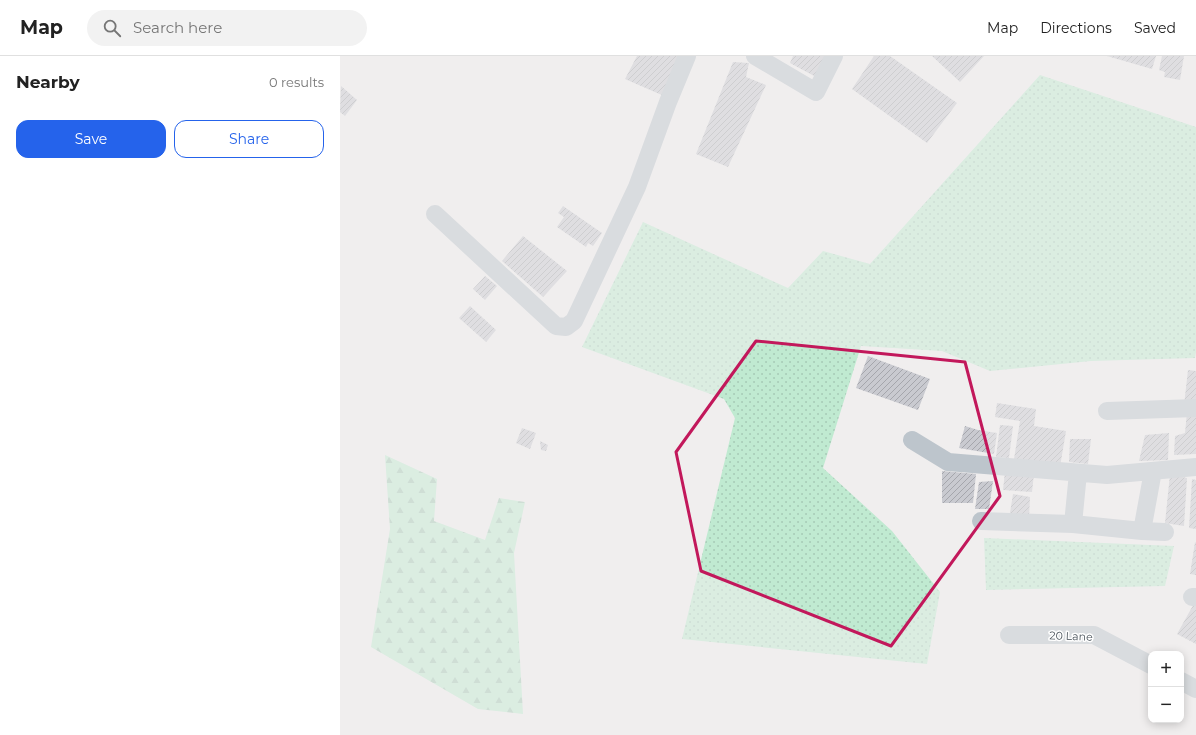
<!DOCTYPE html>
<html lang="en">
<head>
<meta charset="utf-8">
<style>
  body { margin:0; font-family:Montserrat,sans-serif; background:#f2f2f2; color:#222 }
  .controls { position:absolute; right:12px; bottom:12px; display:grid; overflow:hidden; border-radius:8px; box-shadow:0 2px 10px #0003 }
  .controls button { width:36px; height:36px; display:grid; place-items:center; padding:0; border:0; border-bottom:1px solid #e0e0e0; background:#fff; color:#222; font:20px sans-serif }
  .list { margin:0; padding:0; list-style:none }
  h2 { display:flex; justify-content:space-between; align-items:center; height:52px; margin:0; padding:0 16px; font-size:17px }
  h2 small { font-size:13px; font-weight:400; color:#767676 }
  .actions { display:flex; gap:8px; padding:12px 16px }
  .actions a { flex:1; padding:9px 0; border:1px solid #2563eb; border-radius:12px; text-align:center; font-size:14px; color:#2563eb }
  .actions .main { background:#2563eb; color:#fff }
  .icon { flex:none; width:22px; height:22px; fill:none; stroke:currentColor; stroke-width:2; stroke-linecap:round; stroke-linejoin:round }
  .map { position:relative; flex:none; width:856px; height:679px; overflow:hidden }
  header { display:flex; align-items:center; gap:24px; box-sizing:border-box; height:56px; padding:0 20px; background:#fff; border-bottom:1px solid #e0e0e0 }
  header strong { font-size:19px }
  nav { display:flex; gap:22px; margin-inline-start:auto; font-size:14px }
  .search { width:280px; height:36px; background:#f2f2f2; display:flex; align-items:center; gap:10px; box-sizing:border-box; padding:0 14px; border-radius:22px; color:#767676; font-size:15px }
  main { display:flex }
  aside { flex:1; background:#fff }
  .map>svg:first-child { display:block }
</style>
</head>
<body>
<header>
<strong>Map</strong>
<div class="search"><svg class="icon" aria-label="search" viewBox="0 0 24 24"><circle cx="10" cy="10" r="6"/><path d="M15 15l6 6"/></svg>Search here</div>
<nav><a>Map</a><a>Directions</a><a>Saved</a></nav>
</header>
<main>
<aside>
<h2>Nearby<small>0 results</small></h2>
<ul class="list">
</ul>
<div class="actions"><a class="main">Save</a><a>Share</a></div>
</aside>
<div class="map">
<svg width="856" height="679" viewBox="0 0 856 679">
  <defs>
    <pattern id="grass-dots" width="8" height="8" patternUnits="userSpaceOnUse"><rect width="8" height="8" fill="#c0ead1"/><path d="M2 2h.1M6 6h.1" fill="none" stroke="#a6cab6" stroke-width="1.8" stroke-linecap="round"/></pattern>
    <pattern id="forest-firs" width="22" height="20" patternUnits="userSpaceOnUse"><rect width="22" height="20" fill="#c0ead1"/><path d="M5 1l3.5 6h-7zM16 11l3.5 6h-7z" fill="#a6cab6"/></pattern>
    <pattern id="building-hatch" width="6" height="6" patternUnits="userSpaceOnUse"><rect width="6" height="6" fill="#c9cad0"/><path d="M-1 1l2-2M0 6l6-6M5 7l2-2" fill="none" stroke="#a5a6ac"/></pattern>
  </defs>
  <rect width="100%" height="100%" fill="#f0eeee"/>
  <!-- grass -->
  <path fill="url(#grass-dots)" d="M 700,19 L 856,71 L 856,296 L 855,302 L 751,305 L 650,315 L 602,295 L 521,290 L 483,412 L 552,475 L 600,536 L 587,608 L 342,583 L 395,362 L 384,343 L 242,291 L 303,166 L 448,232 L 483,195 L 530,208 Z
    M 644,482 L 834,490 L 825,530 L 646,534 Z"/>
  <!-- forest -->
  <path fill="url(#forest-firs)" d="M 45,399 L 97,423 L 94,465 L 145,484 L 159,442 L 185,446 L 174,497 L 183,658 L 138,653 L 31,591 L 50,473 Z"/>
  <!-- building -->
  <path fill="url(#building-hatch)" d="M 297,0 L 343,0 L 324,40 L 285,23 Z
    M 453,0 L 489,0 L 476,21 L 450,7 Z
    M 534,0 L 550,0 L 617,47 L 587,87 L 512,33 Z
    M 592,0 L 644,0 L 620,26 Z
    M 767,0 L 816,0 L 812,13 Z
    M 822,0 L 844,0 L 840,24 L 824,21 L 825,16 L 819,14 Z
    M 393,6 L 409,7 L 406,21 L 426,29 L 388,111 L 356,98 Z
    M 1,30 L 17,44 L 5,60 L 0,56 Z
    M 223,150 L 262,177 L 253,190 L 248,187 L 246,191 L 217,171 L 224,161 L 218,157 Z
    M 183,180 L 227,215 L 203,241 L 162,205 Z
    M 145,220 L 157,230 L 145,244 L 133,233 Z
    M 130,250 L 156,274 L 146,286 L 119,262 Z
    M 528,300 L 590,323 L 578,354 L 516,332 Z
    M 848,314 L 856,315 L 856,348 L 844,349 Z
    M 657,347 L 696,353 L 694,370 L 726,375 L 720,411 L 674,403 L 680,365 L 655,361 Z
    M 856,354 L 856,398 L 834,399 L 835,380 L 845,377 L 847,356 Z
    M 660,369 L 673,370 L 669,402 L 656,401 Z
    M 625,370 L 638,374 L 657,377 L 654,398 L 619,392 Z
    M 182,372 L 196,377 L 190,393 L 176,387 Z
    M 829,377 L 828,404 L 799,405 L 805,379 Z
    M 730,383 L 751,383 L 748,408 L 729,406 Z
    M 200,385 L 208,389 L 206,395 L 201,394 Z
    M 602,415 L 636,418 L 633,447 L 602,447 Z
    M 665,415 L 694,418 L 692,436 L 663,434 Z
    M 830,418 L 847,422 L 844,470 L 825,467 Z
    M 852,423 L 856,424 L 856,473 L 849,472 Z
    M 653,425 L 649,453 L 635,453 L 639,426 Z
    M 673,438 L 690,441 L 689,463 L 669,463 Z
    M 855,486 L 856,487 L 856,519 L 850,518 Z
    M 856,544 L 856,588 L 837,578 Z"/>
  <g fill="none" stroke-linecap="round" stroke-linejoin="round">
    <!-- minor -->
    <path stroke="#bdc5cc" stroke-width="18" d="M 415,0 L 476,36 L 494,0
      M 95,158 L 216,270 L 226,271 L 234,265 L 297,131 L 328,46 L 347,0
      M 767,355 L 856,352
      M 572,384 L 608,406 L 767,419 L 856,411
      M 813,415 L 802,475 L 825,476
      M 641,465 L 733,468 L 802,475
      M 733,468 L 738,417
      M 852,541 L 856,541
      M 669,579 L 754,579 L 811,609
      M 841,625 L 856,633"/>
  </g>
  <!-- marked area -->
  <path d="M0 0H856V679H0ZM 416,285 L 625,306 L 660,440 L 551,590 L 361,515 L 336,396 Z" fill="#f0eeee" fill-opacity=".55" fill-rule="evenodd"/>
  <path fill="none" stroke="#c2185b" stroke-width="3" stroke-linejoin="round" d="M 416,285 L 625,306 L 660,440 L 551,590 L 361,515 L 336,396 Z"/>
  <g text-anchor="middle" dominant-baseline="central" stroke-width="3" stroke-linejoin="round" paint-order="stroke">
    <!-- street labels -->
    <g font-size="11" fill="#485159" stroke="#fff">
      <text transform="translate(731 580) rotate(2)">20 Lane</text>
    </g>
  </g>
</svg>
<div class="controls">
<button>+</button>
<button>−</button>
</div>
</div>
</main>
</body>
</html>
